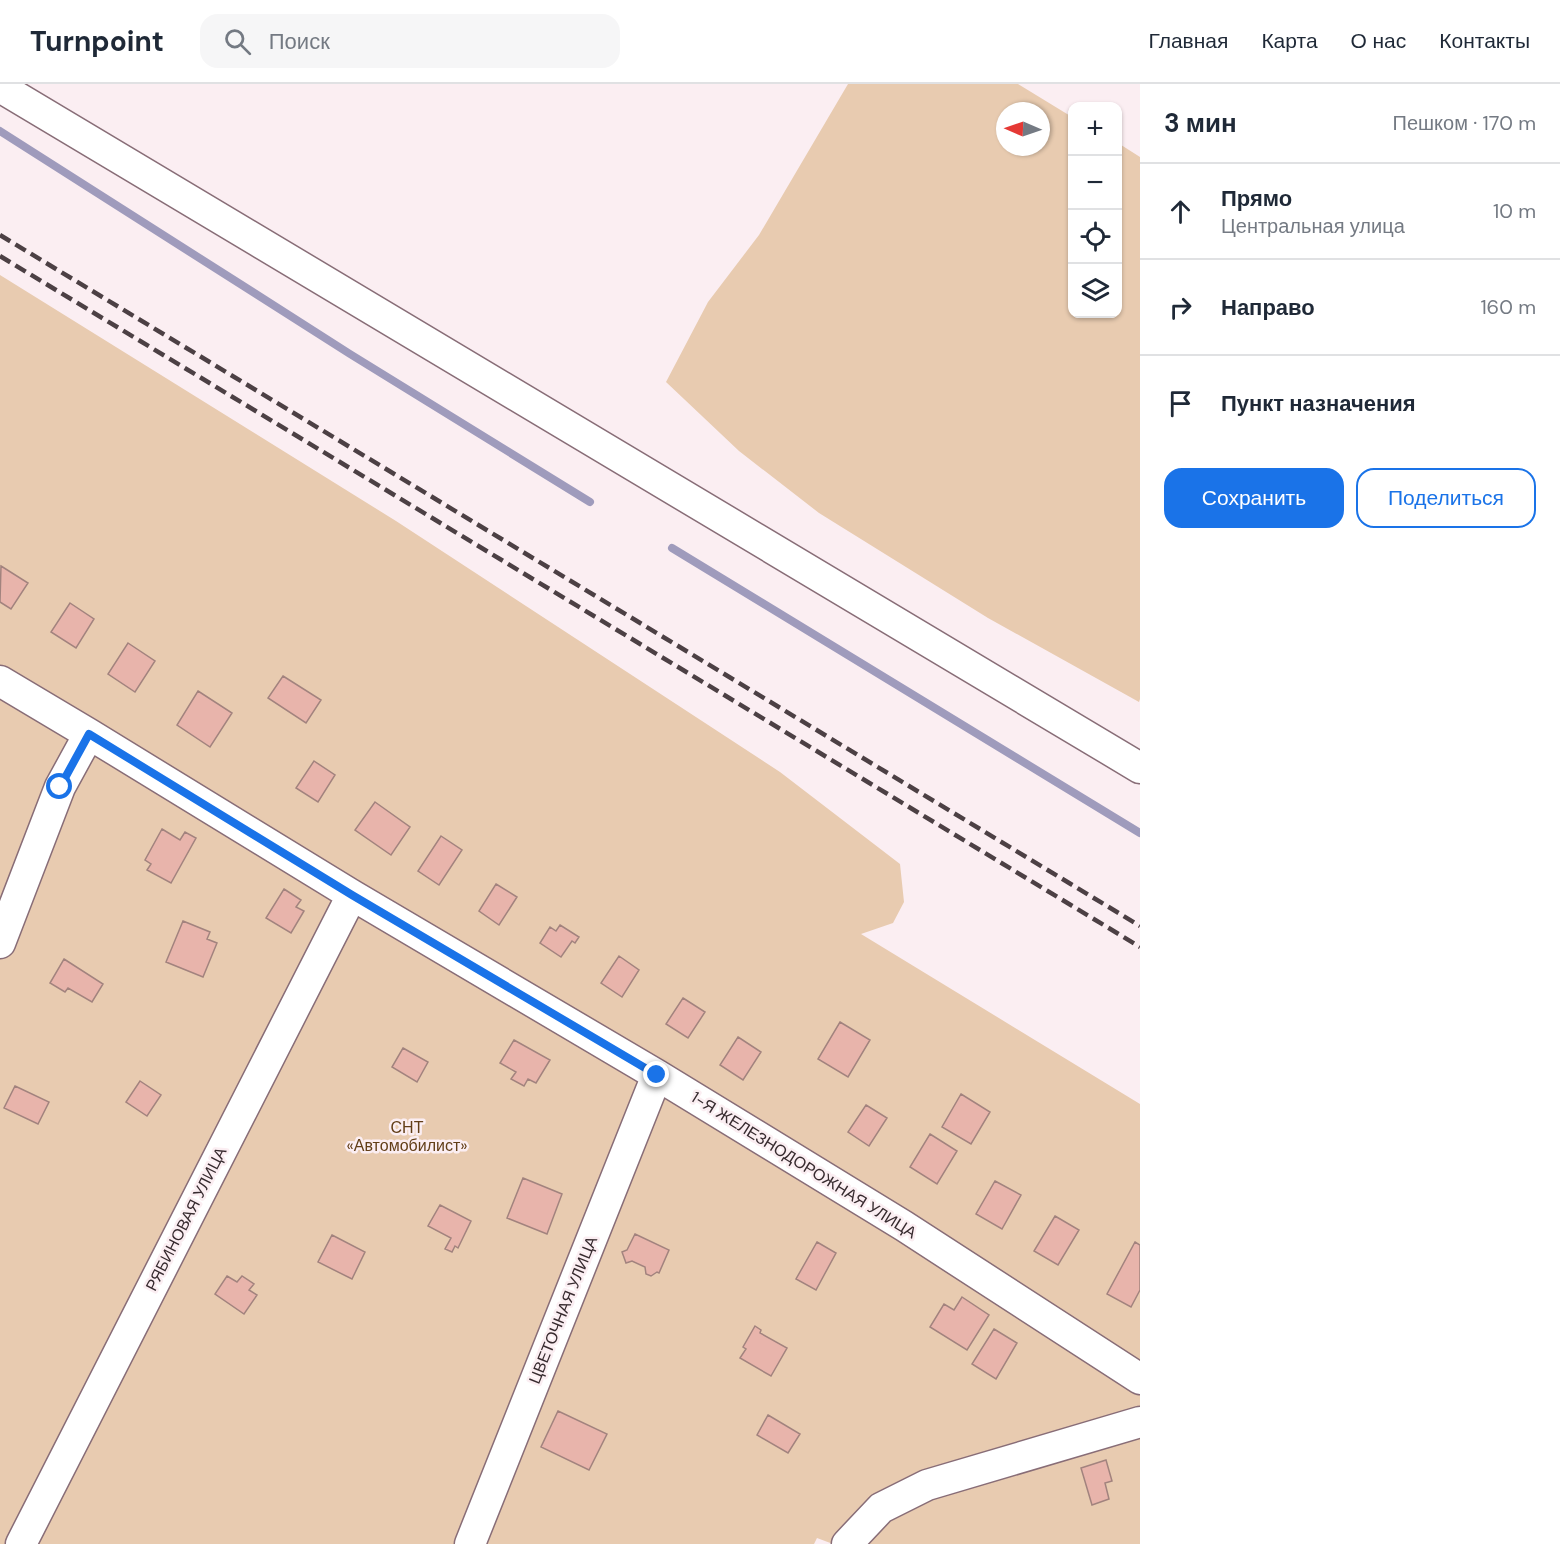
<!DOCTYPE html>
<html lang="ru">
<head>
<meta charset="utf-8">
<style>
  body { margin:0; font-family:"DM Sans",sans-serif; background:#f6f6f7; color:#1f2937 }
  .controls { position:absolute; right:18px; top:18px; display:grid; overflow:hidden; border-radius:12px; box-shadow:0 2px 4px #0004 }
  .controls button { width:54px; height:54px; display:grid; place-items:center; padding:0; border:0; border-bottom:2px solid #e0e1e3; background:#fff; color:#1f2937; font:30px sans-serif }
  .compass { position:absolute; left:996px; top:18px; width:54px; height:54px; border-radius:50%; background:#fff; box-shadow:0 2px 4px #0004; rotate:272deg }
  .stop { position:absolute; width:18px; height:18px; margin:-14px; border:4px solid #1a73e8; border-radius:50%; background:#fff }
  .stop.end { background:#1a73e8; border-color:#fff; box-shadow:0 2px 6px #0008 }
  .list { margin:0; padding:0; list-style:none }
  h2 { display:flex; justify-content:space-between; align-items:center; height:78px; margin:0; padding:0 24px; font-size:26px }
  h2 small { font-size:20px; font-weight:400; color:#747a83 }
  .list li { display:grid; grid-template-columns:39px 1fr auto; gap:18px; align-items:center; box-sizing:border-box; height:96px; padding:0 24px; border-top:2px solid #e0e1e3 }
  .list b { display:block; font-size:22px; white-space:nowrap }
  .list p { margin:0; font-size:20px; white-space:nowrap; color:#747a83 }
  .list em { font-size:20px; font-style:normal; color:#747a83 }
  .actions { display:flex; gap:12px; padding:18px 24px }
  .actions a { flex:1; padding:14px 0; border:2px solid #1a73e8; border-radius:18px; text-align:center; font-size:21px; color:#1a73e8 }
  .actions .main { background:#1a73e8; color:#fff }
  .icon { flex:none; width:33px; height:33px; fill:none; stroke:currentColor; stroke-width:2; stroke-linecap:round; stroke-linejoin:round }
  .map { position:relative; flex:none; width:1140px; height:1460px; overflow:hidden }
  header { display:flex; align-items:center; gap:36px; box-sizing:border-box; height:84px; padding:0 30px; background:#fff; border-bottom:2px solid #e0e1e3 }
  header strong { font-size:28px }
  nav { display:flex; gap:33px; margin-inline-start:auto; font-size:21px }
  .search { width:420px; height:54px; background:#f6f6f7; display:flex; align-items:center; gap:15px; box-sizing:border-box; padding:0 21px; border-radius:18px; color:#747a83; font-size:22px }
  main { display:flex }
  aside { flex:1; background:#fff }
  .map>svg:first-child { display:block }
</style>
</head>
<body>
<header>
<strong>Turnpoint</strong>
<div class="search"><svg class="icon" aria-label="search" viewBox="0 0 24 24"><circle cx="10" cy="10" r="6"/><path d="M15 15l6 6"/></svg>Поиск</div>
<nav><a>Главная</a><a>Карта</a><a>О нас</a><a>Контакты</a></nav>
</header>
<main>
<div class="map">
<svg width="1140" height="1460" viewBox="0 0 1140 1460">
  <rect width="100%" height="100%" fill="#fbeef2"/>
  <!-- green -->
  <path fill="#e8cbb0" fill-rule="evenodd" d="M 848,0 L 1018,0 L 1072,33 L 1072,230 L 1118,230 L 1118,59 L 1140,73 L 1140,615 L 1139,618 L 988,534 L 819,429 L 739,367 L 666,298 L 708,218 L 759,151 ZM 1005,27 L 1041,27 L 1041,63 L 1005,63 Z
    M 0,191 L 396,437 L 780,688 L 900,780 L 904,818 L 893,839 L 861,850 L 1140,1020 L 1140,1460 L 833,1460 L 817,1454 L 814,1460 L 0,1460 Z"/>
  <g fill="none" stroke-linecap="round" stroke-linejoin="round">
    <!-- stream -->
    <path stroke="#9f9bbc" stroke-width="8" d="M 0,47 L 350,270 L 590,418
      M 672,464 L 1140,749"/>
  </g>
  <!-- building -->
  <path fill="#e8b4ab" stroke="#a2837e" stroke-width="1.5" d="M 1,482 L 28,499 L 11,525 L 0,518 Z
    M 70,519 L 94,535 L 76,564 L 51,548 Z
    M 128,559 L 155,577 L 135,608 L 108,590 Z
    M 283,592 L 321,616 L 306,639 L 268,614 Z
    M 198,607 L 232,629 L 210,663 L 177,641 Z
    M 314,677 L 335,691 L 318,718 L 296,704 Z
    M 375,718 L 410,743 L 391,771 L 355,746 Z
    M 162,745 L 180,756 L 185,748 L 196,754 L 171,799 L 147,786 L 151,780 L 145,776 Z
    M 441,752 L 462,766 L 439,801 L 418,787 Z
    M 496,800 L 517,813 L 499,841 L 479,827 Z
    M 284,805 L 301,816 L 296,823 L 304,827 L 291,849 L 266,834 Z
    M 183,837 L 210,848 L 207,855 L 217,859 L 203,893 L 166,878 Z
    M 560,841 L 579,853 L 575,859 L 572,857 L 561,873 L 540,859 L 550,843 L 556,847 Z
    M 619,872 L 639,886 L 622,913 L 601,899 Z
    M 64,875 L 103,900 L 92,918 L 68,904 L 65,908 L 50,899 Z
    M 683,914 L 705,928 L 688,954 L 666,940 Z
    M 840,938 L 870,956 L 848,993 L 818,975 Z
    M 738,953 L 761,968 L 743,996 L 720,981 Z
    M 514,956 L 550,976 L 536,999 L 528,995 L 524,1002 L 511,995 L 516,988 L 500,979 Z
    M 403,964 L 428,978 L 417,998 L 392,983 Z
    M 140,997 L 161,1011 L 147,1032 L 126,1018 Z
    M 15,1002 L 49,1018 L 38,1040 L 4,1024 Z
    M 961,1010 L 990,1028 L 971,1060 L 942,1043 Z
    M 866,1021 L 887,1034 L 869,1062 L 848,1048 Z
    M 930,1050 L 957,1067 L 937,1100 L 910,1083 Z
    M 523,1094 L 562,1110 L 547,1150 L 507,1134 Z
    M 995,1097 L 1021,1111 L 1002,1145 L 976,1130 Z
    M 440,1121 L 471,1137 L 458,1164 L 455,1162 L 452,1168 L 445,1165 L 451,1154 L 428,1142 Z
    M 1055,1132 L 1079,1146 L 1058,1181 L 1034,1167 Z
    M 635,1150 L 669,1166 L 659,1189 L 657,1188 L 651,1192 L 646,1190 L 645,1183 L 632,1177 L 626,1179 L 622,1168 L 627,1166 Z
    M 332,1151 L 365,1168 L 352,1195 L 318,1178 Z
    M 817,1158 L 836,1169 L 816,1206 L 796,1195 Z
    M 1135,1158 L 1140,1161 L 1140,1206 L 1131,1223 L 1107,1210 Z
    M 227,1192 L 237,1198 L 242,1192 L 254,1200 L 249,1206 L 257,1211 L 244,1230 L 215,1210 Z
    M 962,1213 L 989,1231 L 967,1266 L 930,1243 L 944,1220 L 954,1226 Z
    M 755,1242 L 761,1246 L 760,1249 L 787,1264 L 771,1292 L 740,1274 L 746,1265 L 743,1263 Z
    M 994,1245 L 1017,1259 L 996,1295 L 972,1280 Z
    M 558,1327 L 607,1350 L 589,1386 L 541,1363 Z
    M 768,1331 L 800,1350 L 788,1369 L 757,1351 Z
    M 1106,1376 L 1112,1397 L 1105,1399 L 1109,1415 L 1092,1421 L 1081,1384 Z"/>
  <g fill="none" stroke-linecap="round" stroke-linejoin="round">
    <!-- minor casing -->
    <g stroke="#886d77" stroke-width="33">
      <path id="minor" d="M 0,3 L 1140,684
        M 0,597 L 89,650 L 352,811 L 657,991 L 904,1142 L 1140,1295
        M 0,859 L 60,703 L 89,650
        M 21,1460 L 352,811
        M 470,1460 L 657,991
        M 847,1460 L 881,1424 L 927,1401 L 1140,1338"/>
    </g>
    <!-- minor -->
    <use href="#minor" stroke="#fff" stroke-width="30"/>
    <!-- rail -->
    <path stroke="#4c4044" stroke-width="4.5" stroke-dasharray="12 6" stroke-linecap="butt" d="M 0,151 L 1140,842
      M 0,172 L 1140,863"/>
  </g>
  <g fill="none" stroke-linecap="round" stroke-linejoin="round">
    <!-- route -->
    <path stroke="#1a73e8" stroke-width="8" d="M 60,703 L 89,650 L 352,811 L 657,991"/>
  </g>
  <g text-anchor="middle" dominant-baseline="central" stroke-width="5" stroke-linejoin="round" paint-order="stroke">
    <!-- park labels -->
    <g font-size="16" fill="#623e17" stroke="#fbeef2">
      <text x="407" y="1043">СНТ<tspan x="407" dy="18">«Автомобилист»</tspan></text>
    </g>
    <!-- street labels -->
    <g font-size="16" fill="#372b2f" stroke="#fbeef2">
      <text transform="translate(804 1081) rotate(32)">1-Я ЖЕЛЕЗНОДОРОЖНАЯ УЛИЦА</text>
      <text transform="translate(186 1135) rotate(-63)">РЯБИНОВАЯ УЛИЦА</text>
      <text transform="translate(563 1226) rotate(-68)">ЦВЕТОЧНАЯ УЛИЦА</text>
    </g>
  </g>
</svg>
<div class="controls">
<button>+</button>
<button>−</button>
<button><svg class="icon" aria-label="locate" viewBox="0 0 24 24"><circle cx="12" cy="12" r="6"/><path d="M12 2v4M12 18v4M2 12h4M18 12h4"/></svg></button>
<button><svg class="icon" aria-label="layers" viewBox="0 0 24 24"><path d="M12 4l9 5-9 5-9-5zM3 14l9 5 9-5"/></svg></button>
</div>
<svg class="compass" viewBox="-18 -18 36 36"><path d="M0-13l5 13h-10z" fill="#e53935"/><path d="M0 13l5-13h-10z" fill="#747a83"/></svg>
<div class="stop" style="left:60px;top:703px"></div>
<div class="stop end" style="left:657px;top:991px"></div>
</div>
<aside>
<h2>3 мин<small>Пешком · 170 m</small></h2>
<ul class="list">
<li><svg class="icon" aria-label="ahead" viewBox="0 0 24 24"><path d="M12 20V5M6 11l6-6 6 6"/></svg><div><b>Прямо</b><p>Центральная улица</p></div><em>10 m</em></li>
<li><svg class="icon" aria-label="right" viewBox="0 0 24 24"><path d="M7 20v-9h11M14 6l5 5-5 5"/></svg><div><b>Направо</b></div><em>160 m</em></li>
<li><svg class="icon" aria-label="arrive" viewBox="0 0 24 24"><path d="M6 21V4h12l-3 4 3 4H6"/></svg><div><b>Пункт назначения</b></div></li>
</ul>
<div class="actions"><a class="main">Сохранить</a><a>Поделиться</a></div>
</aside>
</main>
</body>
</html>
